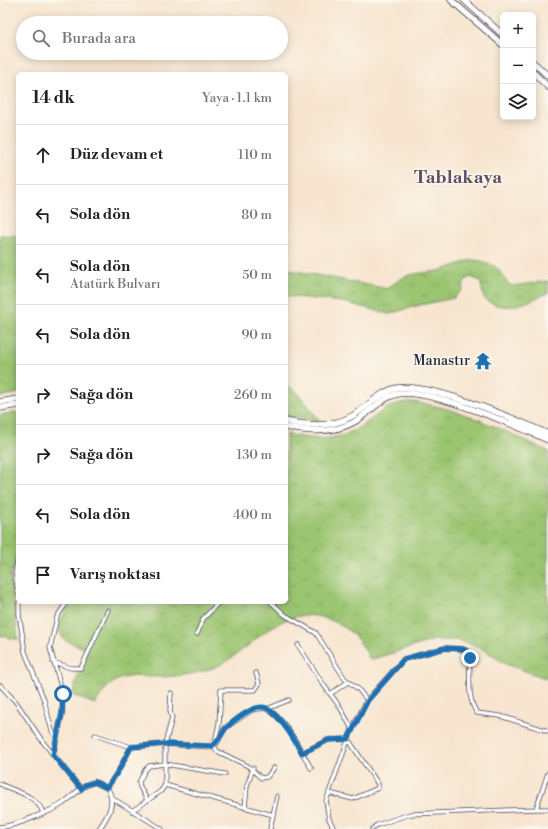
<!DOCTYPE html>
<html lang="tr">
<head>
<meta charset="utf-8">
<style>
  body { margin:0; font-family:"Libre Bodoni",serif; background:#f6f6f6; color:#202124 }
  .controls { position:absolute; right:12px; top:12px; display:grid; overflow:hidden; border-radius:6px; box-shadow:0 2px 10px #0003 }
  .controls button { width:36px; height:36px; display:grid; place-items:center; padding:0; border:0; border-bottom:1px solid #e0e0e0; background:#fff; color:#202124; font:20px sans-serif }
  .stop { position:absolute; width:12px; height:12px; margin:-9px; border:3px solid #1f6fb2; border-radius:50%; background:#fff }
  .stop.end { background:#1f6fb2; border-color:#fff; box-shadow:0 1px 4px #0008 }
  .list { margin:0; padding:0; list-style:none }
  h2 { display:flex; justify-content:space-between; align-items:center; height:52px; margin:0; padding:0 16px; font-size:17px }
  h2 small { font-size:13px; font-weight:400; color:#757577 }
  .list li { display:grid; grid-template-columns:26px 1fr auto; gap:12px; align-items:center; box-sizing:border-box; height:60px; padding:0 16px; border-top:1px solid #e0e0e0 }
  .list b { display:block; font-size:15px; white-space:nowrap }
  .list p { margin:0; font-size:13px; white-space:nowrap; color:#757577 }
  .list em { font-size:13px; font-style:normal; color:#757577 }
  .icon { flex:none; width:22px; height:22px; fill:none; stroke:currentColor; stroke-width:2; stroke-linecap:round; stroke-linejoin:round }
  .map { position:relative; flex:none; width:548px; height:829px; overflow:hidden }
  .search { position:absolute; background:#fff; box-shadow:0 2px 10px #0003; left:16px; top:16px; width:272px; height:44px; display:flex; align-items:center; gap:10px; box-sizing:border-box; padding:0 14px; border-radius:22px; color:#757577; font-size:15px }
  .panel { position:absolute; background:#fff; box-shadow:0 2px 10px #0003; left:16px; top:72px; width:272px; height:532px; border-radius:6px }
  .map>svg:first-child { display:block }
</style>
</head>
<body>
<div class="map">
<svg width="548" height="829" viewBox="0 0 548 829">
  <defs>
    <pattern id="grass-tufts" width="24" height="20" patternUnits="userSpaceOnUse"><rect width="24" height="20" fill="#9bc571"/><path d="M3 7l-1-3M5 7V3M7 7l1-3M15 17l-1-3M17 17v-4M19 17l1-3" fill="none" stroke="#85a963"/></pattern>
  </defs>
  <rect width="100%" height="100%" fill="#fbf7ec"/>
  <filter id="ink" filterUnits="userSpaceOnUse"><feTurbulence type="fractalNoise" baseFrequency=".025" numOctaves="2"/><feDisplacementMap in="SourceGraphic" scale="8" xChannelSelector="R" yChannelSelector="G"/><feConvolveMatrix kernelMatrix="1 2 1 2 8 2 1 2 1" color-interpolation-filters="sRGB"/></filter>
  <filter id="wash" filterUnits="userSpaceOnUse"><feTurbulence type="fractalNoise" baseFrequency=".012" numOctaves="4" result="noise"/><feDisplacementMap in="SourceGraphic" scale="16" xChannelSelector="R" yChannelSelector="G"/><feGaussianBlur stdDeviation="0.9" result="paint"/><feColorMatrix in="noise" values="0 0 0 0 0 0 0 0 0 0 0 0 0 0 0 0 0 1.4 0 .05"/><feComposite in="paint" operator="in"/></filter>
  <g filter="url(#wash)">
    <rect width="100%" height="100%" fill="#f7e5cf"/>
    <!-- grass -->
    <path fill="url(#grass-tufts)" stroke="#5e7456" d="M 0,235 L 18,236 L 18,393 L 0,397 Z
      M 471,260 C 483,260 495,264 502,274 C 505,280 506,283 512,286 L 548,281 L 548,293 C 527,302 505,315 484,298 L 480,281 L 471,277 L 466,279 L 462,290 L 454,298 L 420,305 L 389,314 L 343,302 L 286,296 L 286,269 L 388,289 C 403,274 412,274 431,272 C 444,271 458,264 471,260 Z
      M 286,385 L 297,392 L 320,421 L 286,417 Z
      M 413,402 C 465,409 501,430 548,451 L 548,679 L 503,663 L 493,655 L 475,645 L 455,640 L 434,640 L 370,660 C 363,643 351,629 333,621 C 277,598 255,653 210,669 C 195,674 178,676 162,677 C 129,677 115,670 95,704 L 72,695 L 86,649 L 64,640 C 53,622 65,617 70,602 L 286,602 L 286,434 C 317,441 339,442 366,423 C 383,411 390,402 413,402 Z
      M 18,412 L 18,571 L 10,571 L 18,640 L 0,635 L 0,415 Z"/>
  </g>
  <g filter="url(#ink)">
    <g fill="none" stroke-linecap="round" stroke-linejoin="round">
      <!-- minor casing -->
      <g stroke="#423f51" stroke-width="5">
        <path id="minor" d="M 18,557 L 15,573 L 18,594
          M 19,602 L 19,614 L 25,652 L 44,700 L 52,731 L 57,739
          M 271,602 L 285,615 L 316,633 L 345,679 L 358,689 L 367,700 L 404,659 L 445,648 L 463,649 L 469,652 C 472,671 465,696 477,713 L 500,716 L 548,731
          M 197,634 L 203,619 L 219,602
          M 298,645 L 323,684 L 340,707 L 352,729 L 326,801 L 329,819 L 334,829
          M 53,662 L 71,668 L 81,668 L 108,610
          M 256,673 L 259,684 L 255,690 L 221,690 L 219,724 L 214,746 L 217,751 L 248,766 L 261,778 L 267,777 L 274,768
          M 0,685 L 16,702 L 43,742 L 81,789
          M 330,694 L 348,682
          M 267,709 L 289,700
          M 352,729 L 367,700
          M 95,735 L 131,747 L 165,744 L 210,747 L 217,743 L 225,728 L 252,710 L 265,708 C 286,718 299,748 311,768
          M 302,753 L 328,740 L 348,739 L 378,784 L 378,788 L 353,799 L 329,793
          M 53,755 L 62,714 L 63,694 L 50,648 L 57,617 L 67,602
          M 0,784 C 16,792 37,795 43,813
          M 165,785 L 273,815
          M 107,788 L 120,768 L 131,747
          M 112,798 L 162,829
          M 147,800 L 140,787 L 139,782 L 145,770 L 149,766 L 165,764 L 225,774
          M 245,808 L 247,786 L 253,768
          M 536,809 L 548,809
          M 132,811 L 161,791 L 165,785 L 165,744 L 172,718 L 170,711 L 171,693
          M 270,829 L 277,796
          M 372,829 L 377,825 L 410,814 L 536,809 L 548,773"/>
      </g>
      <!-- tertiary casing -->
      <g stroke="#423f51" stroke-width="5.5">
        <path id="tertiary" d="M 0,827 C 12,827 52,811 62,804 C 73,797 82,784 95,782 L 107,788 C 117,802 108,816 99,829"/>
      </g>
      <!-- primary casing -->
      <g stroke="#423f51" stroke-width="7">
        <path id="primary" d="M 451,0 L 503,45
          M 464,0 L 503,35
          M 533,62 L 548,76
          M 533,72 L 548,87
          M 0,402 L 18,399
          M 0,408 L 18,405
          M 286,421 C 312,427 339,428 361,410 C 372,402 383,391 397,388 C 432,383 515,419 548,434
          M 286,427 C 313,433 342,434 364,415 C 375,407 384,397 397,394 C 429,388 517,426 548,440"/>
      </g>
      <!-- minor -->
      <use href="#minor" stroke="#fff" stroke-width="3.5"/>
      <!-- tertiary -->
      <use href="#tertiary" stroke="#fff" stroke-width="4"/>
      <!-- primary -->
      <use href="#primary" stroke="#fff" stroke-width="5.5"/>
    </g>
  </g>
  <g fill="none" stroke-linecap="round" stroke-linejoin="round" filter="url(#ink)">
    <!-- route -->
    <path stroke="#1f6fb2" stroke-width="5" d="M 63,694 L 62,714 L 53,755 L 81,789 L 85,785 L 95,782 L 107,788 L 120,768 L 131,747 L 165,744 L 212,746 C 219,742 221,733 227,727 C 235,720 250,707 262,707 C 276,708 295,741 302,753 L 328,740 L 348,739 L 368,700 L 404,659 L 445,648 L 463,649 L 469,652 L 470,658"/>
  </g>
  <!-- icons -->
  <defs>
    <g id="temple-bare" transform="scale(1.38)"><path d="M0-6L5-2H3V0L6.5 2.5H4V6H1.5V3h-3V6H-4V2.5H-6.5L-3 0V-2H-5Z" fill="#1f6fb2" stroke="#fbf7ec" stroke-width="2.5" paint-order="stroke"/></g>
  </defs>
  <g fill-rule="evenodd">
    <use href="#temple-bare" x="483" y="361"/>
  </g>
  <g text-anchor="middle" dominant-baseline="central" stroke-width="3" stroke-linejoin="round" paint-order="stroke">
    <!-- poi labels -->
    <g font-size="14" fill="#22223b" stroke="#fbf7ec" text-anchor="end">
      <text x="470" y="361">Manastır</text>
    </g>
    <!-- district labels -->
    <g font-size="18" font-weight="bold" fill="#604c66" stroke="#fbf7ec">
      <text x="458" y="177">Tablakaya</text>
    </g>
  </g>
</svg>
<div class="controls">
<button>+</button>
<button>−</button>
<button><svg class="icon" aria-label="layers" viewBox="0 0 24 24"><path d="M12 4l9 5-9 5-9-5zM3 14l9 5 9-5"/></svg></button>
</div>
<div class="stop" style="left:63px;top:694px"></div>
<div class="stop end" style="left:470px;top:658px"></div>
<div class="search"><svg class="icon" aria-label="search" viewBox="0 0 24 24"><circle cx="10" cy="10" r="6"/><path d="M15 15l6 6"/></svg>Burada ara</div>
<section class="panel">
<h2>14 dk<small>Yaya · 1.1 km</small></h2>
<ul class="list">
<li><svg class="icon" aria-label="ahead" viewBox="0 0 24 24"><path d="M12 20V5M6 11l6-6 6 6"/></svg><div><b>Düz devam et</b></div><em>110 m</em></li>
<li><svg class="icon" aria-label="left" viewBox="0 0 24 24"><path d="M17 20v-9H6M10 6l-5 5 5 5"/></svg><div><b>Sola dön</b></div><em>80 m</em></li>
<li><svg class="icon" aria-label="left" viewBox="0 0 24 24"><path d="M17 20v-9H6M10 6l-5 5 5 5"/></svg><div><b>Sola dön</b><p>Atatürk Bulvarı</p></div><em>50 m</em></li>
<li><svg class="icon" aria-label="left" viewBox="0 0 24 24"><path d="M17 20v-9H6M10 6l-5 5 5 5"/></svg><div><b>Sola dön</b></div><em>90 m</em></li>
<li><svg class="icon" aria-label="right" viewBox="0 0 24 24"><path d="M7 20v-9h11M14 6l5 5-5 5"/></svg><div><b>Sağa dön</b></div><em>260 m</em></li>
<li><svg class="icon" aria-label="right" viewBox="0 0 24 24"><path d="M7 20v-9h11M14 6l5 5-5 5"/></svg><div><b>Sağa dön</b></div><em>130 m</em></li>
<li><svg class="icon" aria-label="left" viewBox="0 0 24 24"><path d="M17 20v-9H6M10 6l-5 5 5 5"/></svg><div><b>Sola dön</b></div><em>400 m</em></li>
<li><svg class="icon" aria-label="arrive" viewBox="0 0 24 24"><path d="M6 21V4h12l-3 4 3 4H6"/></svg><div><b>Varış noktası</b></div></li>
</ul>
</section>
</div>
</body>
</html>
